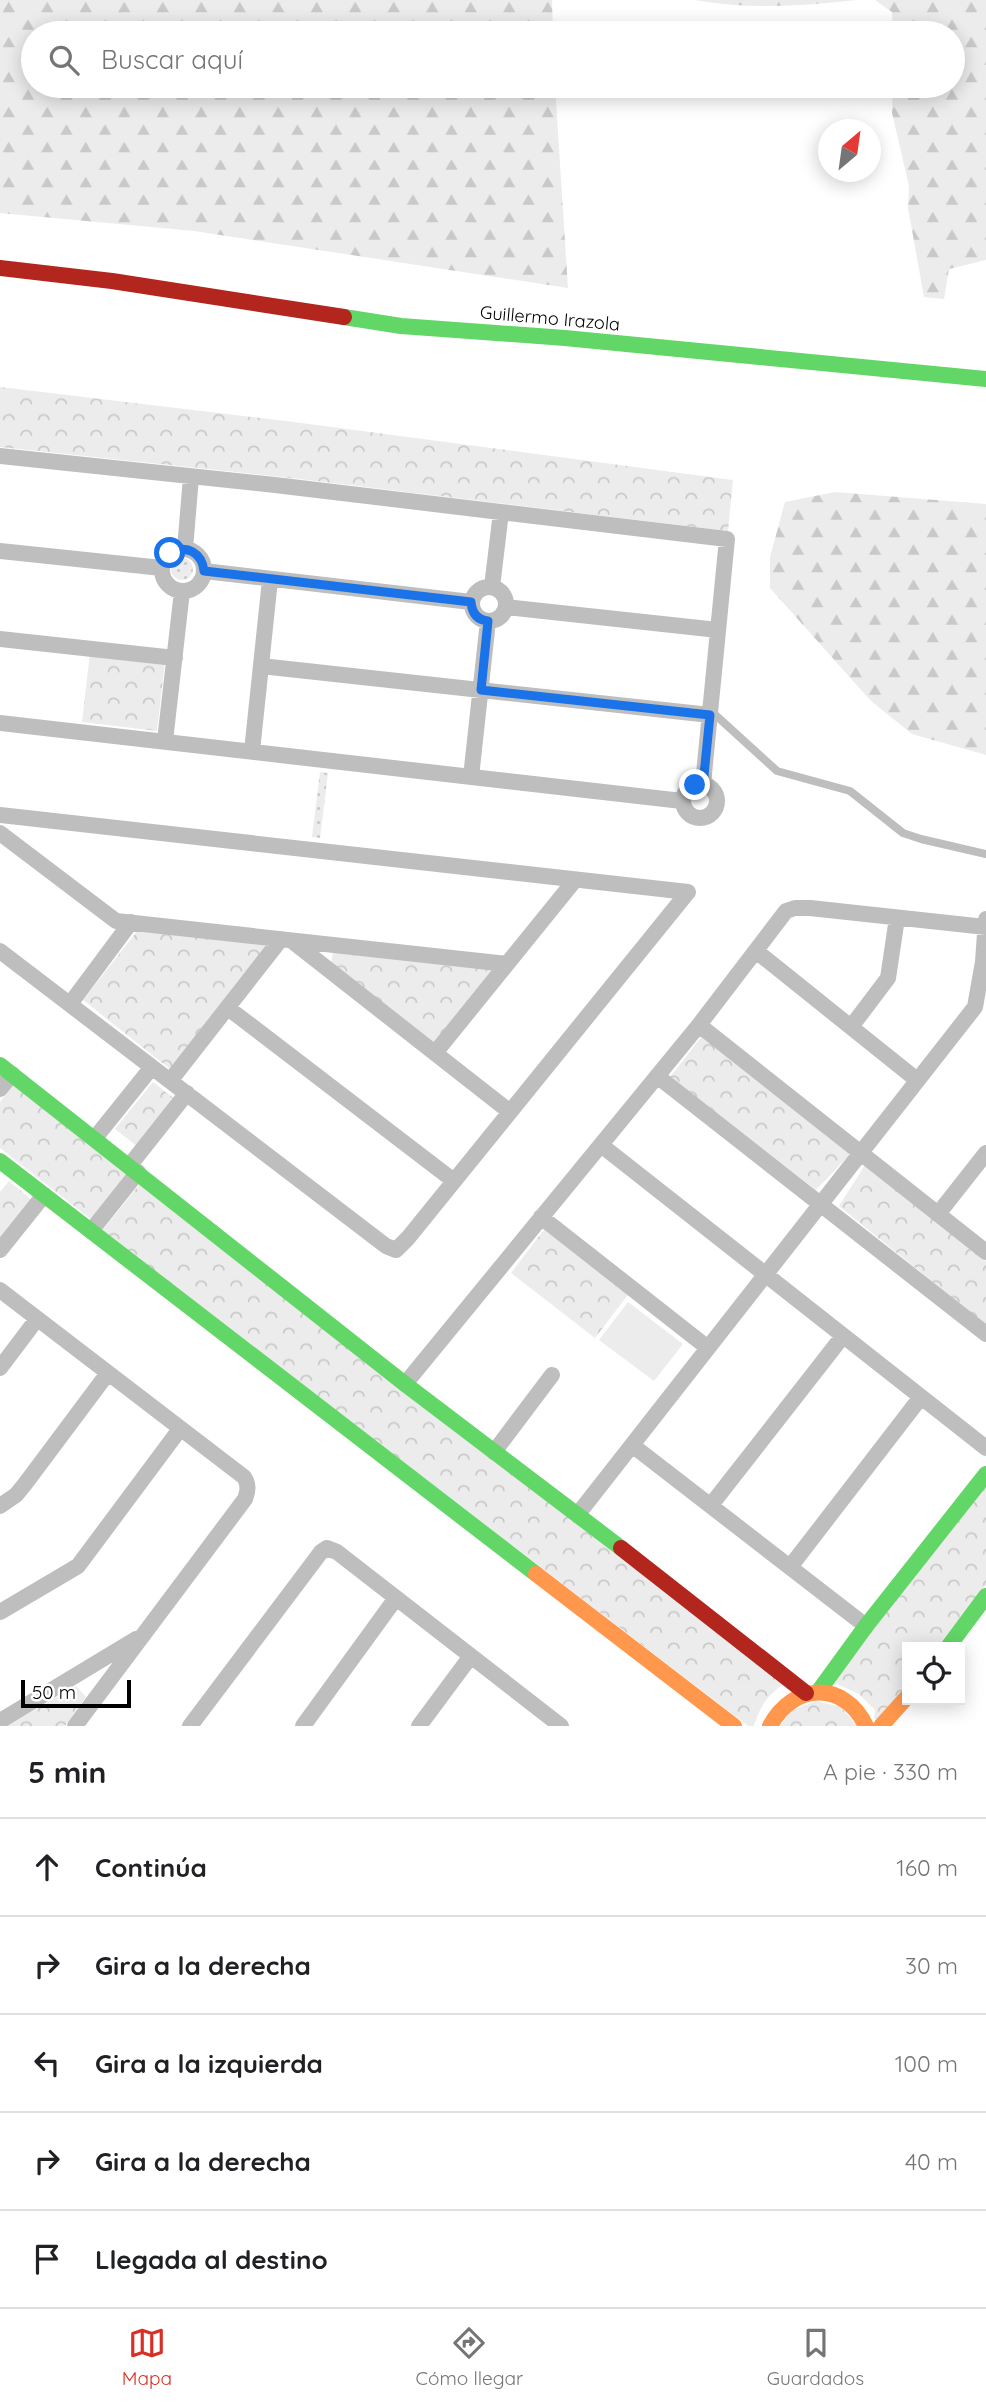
<!DOCTYPE html>
<html lang="es">
<head>
<meta charset="utf-8">
<style>
  body { margin:0; font-family:Quicksand,sans-serif; background:#f6f6f6; color:#202124 }
  .controls { position:absolute; right:21px; bottom:21px; display:grid; overflow:hidden; border-radius:0px; box-shadow:0 4px 18px #0003 }
  .controls button { width:63px; height:63px; display:grid; place-items:center; padding:0; border:0; border-bottom:2px solid #e0e0e0; background:#fff; color:#202124; font:35px sans-serif }
  .compass { position:absolute; left:818px; top:119px; width:63px; height:63px; border-radius:50%; background:#fff; box-shadow:0 4px 18px #0003; rotate:29deg }
  .scale { position:absolute; left:21px; bottom:18px; width:110px; box-sizing:border-box; padding-left:7px; border:4px solid #000; border-top:0; font-size:19px; line-height:24px; white-space:nowrap; color:#000; -webkit-text-stroke:5px #fff; paint-order:stroke }
  .stop { position:absolute; width:21px; height:21px; margin:-16px; border:5px solid #1a73e8; border-radius:50%; background:#fff }
  .stop.end { background:#1a73e8; border-color:#fff; box-shadow:0 2px 7px #0008 }
  .list { margin:0; padding:0; list-style:none }
  h2 { display:flex; justify-content:space-between; align-items:center; height:91px; margin:0; padding:0 28px; font-size:30px }
  h2 small { font-size:23px; font-weight:400; color:#757577 }
  .list li { display:grid; grid-template-columns:46px 1fr auto; gap:21px; align-items:center; box-sizing:border-box; height:98px; padding:0 28px; border-top:2px solid #e0e0e0 }
  .list b { display:block; font-size:26px; white-space:nowrap }
  .list em { font-size:23px; font-style:normal; color:#757577 }
  .icon { flex:none; width:38px; height:38px; fill:none; stroke:currentColor; stroke-width:2; stroke-linecap:round; stroke-linejoin:round }
  .map { position:relative; flex:none; width:986px; height:1726px; overflow:hidden }
  .search { position:absolute; background:#fff; box-shadow:0 4px 18px #0003; left:21px; right:21px; top:21px; height:77px; display:flex; align-items:center; gap:18px; box-sizing:border-box; padding:0 24px; border-radius:38px; color:#757577; font-size:26px }
  .sheet { height:581px; background:#fff }
  nav { display:flex; justify-content:space-around; align-items:center; box-sizing:border-box; height:98px; border-top:2px solid #e0e0e0; background:#fff; font-size:19px; color:#757577 }
  nav a { display:grid; justify-items:center; gap:4px }
  nav .on { color:#d93025 }
  .map>svg:first-child { display:block }
</style>
</head>
<body>
<div class="map">
<svg width="986" height="1726" viewBox="0 0 986 1726">
  <defs>
    <pattern id="grass-dots" width="8" height="8" patternUnits="userSpaceOnUse" patternTransform="scale(1.75)"><rect width="8" height="8" fill="#ececec"/><path d="M2 2h.1M6 6h.1" fill="none" stroke="#c9c9c9" stroke-width="1.8" stroke-linecap="round"/></pattern>
    <pattern id="forest-firs" width="22" height="20" patternUnits="userSpaceOnUse" patternTransform="scale(1.75)"><rect width="22" height="20" fill="#ececec"/><path d="M5 1l3.5 6h-7zM16 11l3.5 6h-7z" fill="#c9c9c9"/></pattern>
    <pattern id="park-crowns" width="20" height="18" patternUnits="userSpaceOnUse" patternTransform="scale(1.75)"><rect width="20" height="18" fill="#ececec"/><path d="M2 6a3 3 0 1 1 6 0M12 15a3 3 0 1 1 6 0" fill="none" stroke="#c9c9c9"/></pattern>
  </defs>
  <rect width="100%" height="100%" fill="#fff"/>
  <!-- grass -->
  <path fill="url(#grass-dots)" d="M171 569a11 11 0 1 1 22 0a11 11 0 1 1-22 0Z
    M 320,772 L 328,773 L 320,838 L 312,837 Z"/>
  <!-- forest -->
  <path fill="url(#forest-firs)" d="M 0,0 L 552,0 L 553,33 L 33,33 L 33,86 L 555,86 L 568,288 L 194,231 L 0,213 Z
    M 695,0 L 858,0 C 803,6 750,10 695,0 Z
    M 875,0 L 986,0 L 986,260 L 949,269 L 944,299 L 924,297 L 908,208 L 909,186 L 892,113 L 893,86 L 953,86 L 953,33 L 893,33 L 892,12 Z
    M 835,492 L 986,504 L 986,755 L 912,734 L 871,701 L 770,588 L 770,557 L 785,502 Z"/>
  <!-- park -->
  <path fill="url(#park-crowns)" d="M 0,387 L 294,422 L 733,480 L 728,531 L 291,478 L 0,447 Z
    M 90,653 L 165,662 L 157,731 L 82,722 Z
    M 138,930 L 268,944 L 170,1069 L 83,1000 Z
    M 333,952 L 496,969 L 434,1043 L 331,963 Z
    M 702,1036 L 850,1154 L 816,1190 L 670,1077 Z
    M 153,1082 L 176,1100 L 138,1147 L 115,1129 Z
    M 13,1085 L 127,1175 L 92,1220 L 0,1148 L 0,1102 Z
    M 865,1165 L 986,1261 L 986,1325 L 839,1206 Z
    M 9,1181 L 32,1200 L 0,1240 L 0,1192 Z
    M 139,1185 L 784,1684 C 768,1694 759,1708 754,1726 L 748,1726 L 102,1231 Z
    M 546,1227 L 630,1292 L 595,1338 L 511,1273 Z
    M 986,1484 L 986,1585 L 937,1647 L 907,1647 L 907,1685 L 880,1720 L 874,1719 L 875,1710 L 859,1694 L 837,1684 L 835,1674 Z
    M 76,1686 L 86,1697 L 65,1726 L 7,1726 Z
    M 816,1701 L 841,1707 L 857,1726 L 780,1726 L 791,1711 Z"/>
  <!-- pitch -->
  <path fill="#ececec" d="M 628,1302 L 683,1344 L 654,1381 L 599,1340 Z"/>
  <g fill="none" stroke-linecap="round" stroke-linejoin="round">
    <!-- lane -->
    <path stroke="#bebebe" stroke-width="8" d="M 711,711 L 777,771 L 850,791 L 903,833 L 921,839 L 986,854"/>
    <!-- street -->
    <path stroke="#bebebe" stroke-width="16" d="M 0,456 L 275,485 L 727,539 L 703,784
      M 185,549 L 191,477
      M162 570a21 21 0 1 1 42 0a21 21 0 1 1-42 0Z
      M 0,551 L 162,568
      M 204,571 L 471,602
      M472 604a17 17 0 1 1 34 0a17 17 0 1 1-34 0Z
      M 492,587 L 501,512
      M 506,607 L 718,630
      M 0,639 L 175,658
      M 261,666 L 710,715
      M 0,723 L 682,801
      M 165,741 L 182,591
      M 252,751 L 270,580
      M 471,777 L 488,621
      M683 801a17 17 0 1 1 34 0a17 17 0 1 1-34 0Z
      M 0,815 L 688,892
      M 0,833 L 116,921 L 507,964
      M 292,941 L 510,1112
      M 0,951 L 386,1246 L 396,1250 L 408,1238 L 688,892
      M 756,951 L 917,1080
      M 70,1004 L 131,922
      M 228,1008 L 454,1181
      M 699,1025 L 986,1252
      M 851,1027 L 888,978 L 897,918
      M 435,1053 L 575,880
      M 657,1076 L 986,1334
      M 170,1081 L 281,939
      M 0,1089 L 12,1074
      M 95,1138 L 152,1067
      M 601,1145 L 986,1448
      M 130,1165 L 187,1093
      M 938,1214 L 986,1153
      M 541,1217 L 708,1348
      M 91,1231 L 138,1172
      M 0,1250 L 44,1195
      M 0,1290 L 244,1477 C 249,1485 248,1490 245,1499 L 75,1726
      M 0,1368 L 37,1319
      M 405,1384 L 699,1025 L 786,911 L 795,908 L 810,908 L 986,927
      M 632,1445 L 866,1626
      M 494,1452 L 552,1375
      M 711,1505 L 843,1336
      M 0,1506 L 16,1495 L 25,1484 L 108,1373
      M 578,1514 L 975,1007 L 983,962 L 986,919
      M 790,1567 L 921,1397
      M 0,1612 L 78,1566 L 180,1429
      M 0,1721 L 136,1639
      M 190,1726 L 321,1552 L 327,1548 L 337,1552 L 561,1726
      M 303,1726 L 396,1598
      M 419,1726 L 471,1656"/>
    <!-- fast -->
    <path stroke="#63d668" stroke-width="16" d="M 344,317 L 401,326 L 565,338 L 986,379
      M 0,1065 L 405,1384 L 621,1548
      M 0,1161 L 536,1574
      M 948,1647 L 986,1596
      M 818,1692 L 866,1626 L 986,1474"/>
    <!-- slow -->
    <path stroke="#ff974d" stroke-width="16" d="M 536,1574 L 734,1726
      M 770,1726 C 793,1683 844,1680 866,1726
      M 881,1726 L 907,1697"/>
    <!-- jam -->
    <path stroke="#b3261e" stroke-width="16" d="M 0,268 L 112,281 L 344,317
      M 621,1548 L 806,1693"/>
  </g>
  <g fill="none" stroke-linecap="round" stroke-linejoin="round">
    <!-- route -->
    <path stroke="#1a73e8" stroke-width="9" d="M 170,553 C 187,544 202,553 204,571 L 471,602 C 472,613 477,620 488,621 L 481,690 L 710,715 L 703,785 L 695,785"/>
  </g>
  <g text-anchor="middle" dominant-baseline="central" stroke-width="6" stroke-linejoin="round" paint-order="stroke">
    <!-- street labels -->
    <g font-size="18" fill="#000" stroke="#fff">
      <text transform="translate(550 318) rotate(5)">Guillermo Irazola</text>
    </g>
  </g>
</svg>
<div class="controls">
<button><svg class="icon" aria-label="locate" viewBox="0 0 24 24"><circle cx="12" cy="12" r="6"/><path d="M12 2v4M12 18v4M2 12h4M18 12h4"/></svg></button>
</div>
<svg class="compass" viewBox="-18 -18 36 36"><path d="M0-13l5 13h-10z" fill="#e53935"/><path d="M0 13l5-13h-10z" fill="#757577"/></svg>
<div class="scale">50 m</div>
<div class="stop" style="left:170px;top:553px"></div>
<div class="stop end" style="left:695px;top:785px"></div>
<div class="search"><svg class="icon" aria-label="search" viewBox="0 0 24 24"><circle cx="10" cy="10" r="6"/><path d="M15 15l6 6"/></svg>Buscar aquí</div>
</div>
<section class="sheet">
<h2>5 min<small>A pie · 330 m</small></h2>
<ul class="list">
<li><svg class="icon" aria-label="ahead" viewBox="0 0 24 24"><path d="M12 20V5M6 11l6-6 6 6"/></svg><div><b>Continúa</b></div><em>160 m</em></li>
<li><svg class="icon" aria-label="right" viewBox="0 0 24 24"><path d="M7 20v-9h11M14 6l5 5-5 5"/></svg><div><b>Gira a la derecha</b></div><em>30 m</em></li>
<li><svg class="icon" aria-label="left" viewBox="0 0 24 24"><path d="M17 20v-9H6M10 6l-5 5 5 5"/></svg><div><b>Gira a la izquierda</b></div><em>100 m</em></li>
<li><svg class="icon" aria-label="right" viewBox="0 0 24 24"><path d="M7 20v-9h11M14 6l5 5-5 5"/></svg><div><b>Gira a la derecha</b></div><em>40 m</em></li>
<li><svg class="icon" aria-label="arrive" viewBox="0 0 24 24"><path d="M6 21V4h12l-3 4 3 4H6"/></svg><div><b>Llegada al destino</b></div></li>
</ul>
</section>
<nav>
<a class="on"><svg class="icon" aria-label="map" viewBox="0 0 24 24"><path d="M3 6l6-2 6 2 6-2v14l-6 2-6-2-6 2zM9 4v14M15 6v14"/></svg>Mapa</a>
<a><svg class="icon" aria-label="directions" viewBox="0 0 24 24"><path d="M12 3l9 9-9 9-9-9zM9 14v-3h6M13 9l2 2-2 2"/></svg>Cómo llegar</a>
<a><svg class="icon" aria-label="saved" viewBox="0 0 24 24"><path d="M7 4h10v16l-5-4-5 4z"/></svg>Guardados</a>
</nav>
</body>
</html>
